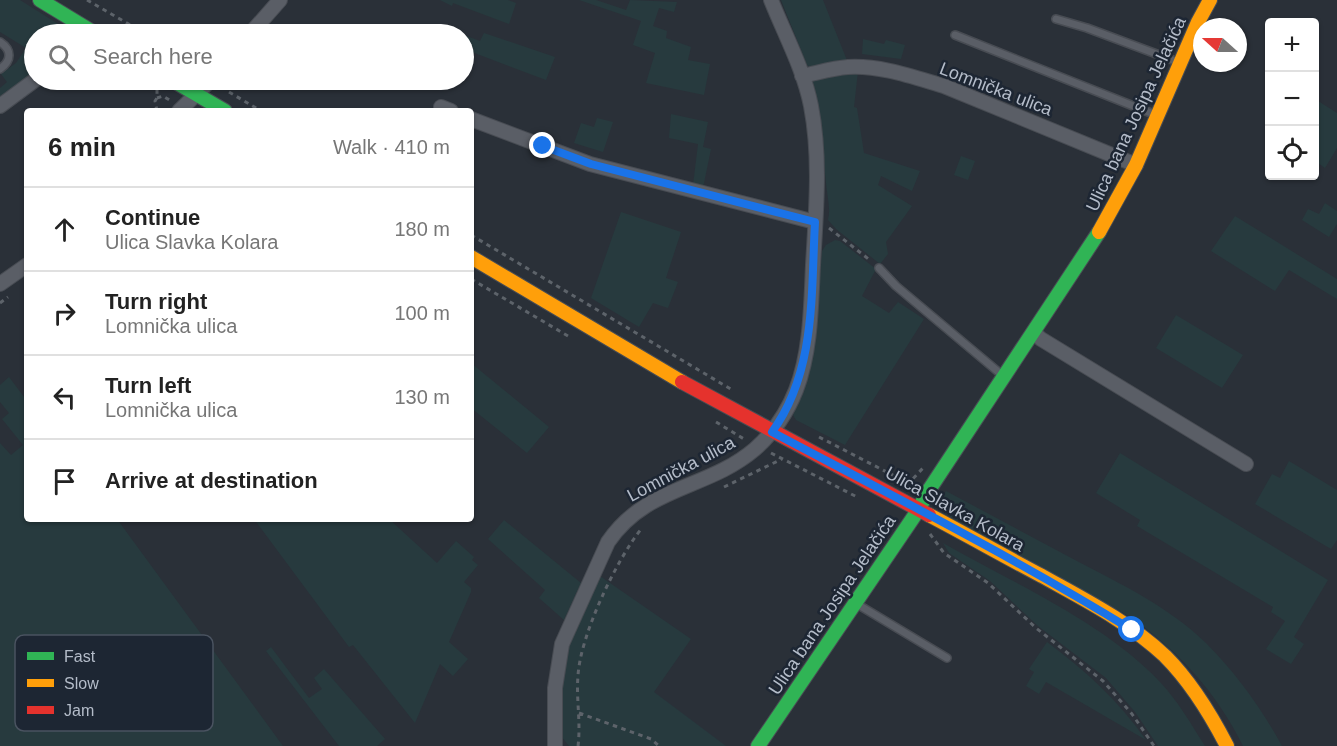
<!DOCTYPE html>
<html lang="en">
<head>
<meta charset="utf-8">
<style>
  body { margin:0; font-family:Helvetica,sans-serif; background:#f6f6f6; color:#222 }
  .controls { position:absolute; right:18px; top:18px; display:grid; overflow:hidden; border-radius:6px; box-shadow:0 2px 4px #0004 }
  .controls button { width:54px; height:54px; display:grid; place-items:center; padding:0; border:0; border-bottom:2px solid #e0e0e0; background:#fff; color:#222; font:30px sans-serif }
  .compass { position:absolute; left:1193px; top:18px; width:54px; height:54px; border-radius:50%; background:#fff; box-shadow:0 2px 4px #0004; rotate:291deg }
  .stop { position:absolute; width:18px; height:18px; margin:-14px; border:4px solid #1a73e8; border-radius:50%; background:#fff }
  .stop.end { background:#1a73e8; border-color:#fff; box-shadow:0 2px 6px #0008 }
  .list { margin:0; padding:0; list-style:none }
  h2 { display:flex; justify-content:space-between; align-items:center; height:78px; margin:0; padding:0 24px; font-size:26px }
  h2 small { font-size:20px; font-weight:400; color:#767676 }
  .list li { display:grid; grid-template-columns:39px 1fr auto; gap:18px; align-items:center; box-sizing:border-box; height:84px; padding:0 24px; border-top:2px solid #e0e0e0 }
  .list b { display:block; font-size:22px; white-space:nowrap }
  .list p { margin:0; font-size:20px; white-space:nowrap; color:#767676 }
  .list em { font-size:20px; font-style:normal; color:#767676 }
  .icon { flex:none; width:33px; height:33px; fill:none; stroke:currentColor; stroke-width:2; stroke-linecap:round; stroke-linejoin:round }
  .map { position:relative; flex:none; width:1337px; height:746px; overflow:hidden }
  .search { position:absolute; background:#fff; box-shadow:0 2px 4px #0004; left:24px; top:24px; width:450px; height:66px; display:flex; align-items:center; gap:15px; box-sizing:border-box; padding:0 21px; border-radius:33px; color:#767676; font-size:22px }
  .panel { position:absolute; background:#fff; box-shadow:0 2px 4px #0004; left:24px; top:108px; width:450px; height:414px; border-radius:6px }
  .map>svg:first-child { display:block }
</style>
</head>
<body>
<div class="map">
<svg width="1337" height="746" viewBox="0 0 1337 746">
  <rect width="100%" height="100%" fill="#2a3038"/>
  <!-- green -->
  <path fill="#273a3e" d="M 0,0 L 20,0 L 74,34 L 34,34 L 34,75 L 0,101 L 0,88 L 7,82 L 1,74 L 16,63 L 26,48 L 0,32 Z
    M 440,0 L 508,0 L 516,3 L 509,24 L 453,3 L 452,6 Z
    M 579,0 L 596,0 L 626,10 L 630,0 L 677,2 L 674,12 L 659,8 L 653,26 L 667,31 L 666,38 L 691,47 L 688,60 L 710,64 L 704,95 L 646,83 L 655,53 L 633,45 L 641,21 Z
    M 781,0 L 823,0 L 848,63 L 811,68 L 807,65 Z
    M 484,33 L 555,57 L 546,80 L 464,49 L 464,35 L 480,41 Z
    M 863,39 L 884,44 L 886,40 L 905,45 L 901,59 L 862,54 Z
    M 858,71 L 854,107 L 857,108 L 864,153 L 920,171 L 912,191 L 881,176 L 878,185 L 912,206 L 886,242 L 888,254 L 880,264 L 836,229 L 828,220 C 831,208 827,196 826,183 C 822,147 820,113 812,78 Z
    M 1315,99 L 1337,113 L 1337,148 L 1325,168 L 1315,161 Z
    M 671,114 L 708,122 L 703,147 L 711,149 L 703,188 L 693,185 L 698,144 L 669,138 Z
    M 597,118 L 613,122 L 603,152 L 574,143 L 581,123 L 594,127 Z
    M 961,156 L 975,161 L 968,180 L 954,175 Z
    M 1325,203 L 1337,211 L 1337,224 L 1329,237 L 1302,220 L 1308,209 L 1319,214 Z
    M 621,212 L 681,232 L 666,278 L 678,282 L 668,308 L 653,303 L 639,327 L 591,298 Z
    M 1235,216 L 1337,279 L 1337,299 L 1289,270 L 1275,291 L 1211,251 Z
    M 835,240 L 840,241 L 876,269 L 862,296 L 889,313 L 898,302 L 924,319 L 845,445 L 796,420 L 793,415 L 804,391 L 813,353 L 822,251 L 826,245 Z
    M 1176,315 L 1243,355 L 1222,388 L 1156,348 Z
    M 471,363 L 549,427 L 527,453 L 471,408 Z
    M 9,377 L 27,401 L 27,519 L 117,519 L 283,746 L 0,746 L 0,443 L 11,455 L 23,445 L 2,419 L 9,413 L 0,402 L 0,385 Z
    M 1120,453 L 1328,580 L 1294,637 L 1304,644 L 1291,664 L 1266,649 L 1285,621 L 1271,612 L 1273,607 L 1137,526 L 1140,520 L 1096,493 Z
    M 1289,461 L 1337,490 L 1337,540 L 1331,549 L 1255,504 L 1272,474 L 1280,478 Z
    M 946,491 C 989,514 1032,537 1075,560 C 1121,584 1169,607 1206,643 C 1236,673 1262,709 1282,746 L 1243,746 C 1217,693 1178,650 1130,617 L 943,513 L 938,501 L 940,501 Z
    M 254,519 L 389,519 L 437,563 L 456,541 L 474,557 L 472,560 L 478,565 L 464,582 L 471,588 L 471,592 L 449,642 L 468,659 L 453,676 L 440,664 L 415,723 L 353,645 L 349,647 Z
    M 504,520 L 581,583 L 564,620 L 539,598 L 545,590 L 488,539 Z
    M 943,543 C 1013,583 1105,623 1160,682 C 1178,701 1191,724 1205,746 L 1158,746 L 1135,712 L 1106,678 L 1038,626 L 990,581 L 949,553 Z
    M 597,574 L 691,639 L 654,692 L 726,746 L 569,746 L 561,736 L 560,711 L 564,657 Z
    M 1047,642 C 1085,670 1119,701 1146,740 L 1046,682 L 1039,694 L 1026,686 L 1034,672 L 1029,669 Z
    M 271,647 L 309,698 L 322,689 L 314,678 L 324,669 L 385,739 L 377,746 L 339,746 L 266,651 Z"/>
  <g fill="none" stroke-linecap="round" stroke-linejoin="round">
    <!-- lane casing -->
    <g stroke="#484c53" stroke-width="10">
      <path id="lane" d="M 1056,19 L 1087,28 L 1178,62
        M 955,35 L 1156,115
        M 0,42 C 12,50 12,60 0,69
        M 879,268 L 896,286 L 1002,375
        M 857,604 L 947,658"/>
    </g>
    <!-- street casing -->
    <g stroke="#484c53" stroke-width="16">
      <path id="street" d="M 250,34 L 280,0
        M 802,76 C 817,73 833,68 848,67 C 880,65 913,77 944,86 L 1136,165
        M 0,106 L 35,80
        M 441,107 L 451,111
        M 179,111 L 211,80
        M 471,119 L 590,164 L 815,222
        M 0,284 L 27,265
        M 1034,333 L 1041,339 L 1246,464
        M 555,746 L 555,688 L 562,644 L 608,542 C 647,485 707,490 755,449 C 773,433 787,413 796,390 C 811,351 811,306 813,265 C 816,212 821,158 811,106 C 804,70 785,35 771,0"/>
    </g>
    <!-- fast casing -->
    <g stroke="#484c53" stroke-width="16">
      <path id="fast" d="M 40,0 L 96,34
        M 172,80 L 225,111
        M 758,746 L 919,509 L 927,493 L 1099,232"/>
    </g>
    <!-- slow casing -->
    <g stroke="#484c53" stroke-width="16">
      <path id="slow" d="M 1099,232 L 1136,165 L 1198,22 L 1210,0
        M 471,257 L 682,382
        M 929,515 C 967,535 1004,556 1042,576 C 1085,600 1129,622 1165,656 C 1191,682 1210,713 1227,746"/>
    </g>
    <!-- jam casing -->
    <g stroke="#484c53" stroke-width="16">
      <path id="jam" d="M 682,382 L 929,515"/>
    </g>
    <!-- path -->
    <path stroke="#5d636a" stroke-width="3" stroke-dasharray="4.5 4.5" stroke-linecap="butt" d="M 87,0 L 146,34
      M 224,89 L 227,80
      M 229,92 L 261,111
      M 157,98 L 163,96 L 171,101
      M 157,111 L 155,101 L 157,98 L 157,90
      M 829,228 L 871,261
      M 471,235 L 734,391
      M 471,279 L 568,336
      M 0,303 L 8,297
      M 716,422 L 744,439
      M 819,437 L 908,483
      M 771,453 L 859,498
      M 907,485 L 923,468
      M 724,487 L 782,459
      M 930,534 L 944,553 L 988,583 L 1036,628 L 1103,681 L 1132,714 L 1154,746
      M 579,713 L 651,739 L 659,746
      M 578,746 C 581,723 576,699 578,676 C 580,636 616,560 642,528"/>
    <!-- lane -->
    <use href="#lane" stroke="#5a5e66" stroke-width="7"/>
    <!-- street -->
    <use href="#street" stroke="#5a5e66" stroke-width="14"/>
    <!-- fast -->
    <use href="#fast" stroke="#30b455" stroke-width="14"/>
    <!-- slow -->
    <use href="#slow" stroke="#ff9f0a" stroke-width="14"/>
    <!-- jam -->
    <use href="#jam" stroke="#e5322d" stroke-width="14"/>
  </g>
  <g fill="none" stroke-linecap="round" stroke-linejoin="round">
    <!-- route -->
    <path stroke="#1a73e8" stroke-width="8" d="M 543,146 L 591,164 L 815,222 C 811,294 816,372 772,432 C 893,496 1015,558 1132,630"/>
  </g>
  <g text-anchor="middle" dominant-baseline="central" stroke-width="5" stroke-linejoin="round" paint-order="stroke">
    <!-- street labels -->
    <g font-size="18" fill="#b4bcc9" stroke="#1d2633">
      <text transform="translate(996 89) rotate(21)">Lomnička ulica</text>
      <text transform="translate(1136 114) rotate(-65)">Ulica bana Josipa Jelačića</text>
      <text transform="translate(681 469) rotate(-28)">Lomnička ulica</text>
      <text transform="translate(955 509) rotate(29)">Ulica Slavka Kolara</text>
      <text transform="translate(832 605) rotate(-56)">Ulica bana Josipa Jelačića</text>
    </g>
  </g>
  <!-- legend -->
  <rect x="15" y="635" width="198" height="96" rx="9" fill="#1d2633" stroke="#4a5360" stroke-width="1.5"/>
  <rect x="27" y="652" width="27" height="8" fill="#30b455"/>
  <rect x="27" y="679" width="27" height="8" fill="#ff9f0a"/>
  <rect x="27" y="706" width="27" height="8" fill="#e5322d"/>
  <g font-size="16" fill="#b4bcc9">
    <text x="64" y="662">Fast</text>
    <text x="64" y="689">Slow</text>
    <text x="64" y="716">Jam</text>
  </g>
</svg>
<div class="controls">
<button>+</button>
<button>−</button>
<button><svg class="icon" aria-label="locate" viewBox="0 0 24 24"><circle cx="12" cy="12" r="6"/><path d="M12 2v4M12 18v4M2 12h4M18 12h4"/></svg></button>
</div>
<svg class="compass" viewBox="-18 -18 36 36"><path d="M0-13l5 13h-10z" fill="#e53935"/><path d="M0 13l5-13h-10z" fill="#767676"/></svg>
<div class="stop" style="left:1132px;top:630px"></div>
<div class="stop end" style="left:543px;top:146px"></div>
<div class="search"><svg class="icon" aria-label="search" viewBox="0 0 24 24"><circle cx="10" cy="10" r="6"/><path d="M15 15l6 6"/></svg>Search here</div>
<section class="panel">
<h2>6 min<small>Walk · 410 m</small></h2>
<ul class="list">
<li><svg class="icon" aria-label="ahead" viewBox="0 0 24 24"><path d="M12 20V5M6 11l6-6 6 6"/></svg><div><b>Continue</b><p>Ulica Slavka Kolara</p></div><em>180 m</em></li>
<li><svg class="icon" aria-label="right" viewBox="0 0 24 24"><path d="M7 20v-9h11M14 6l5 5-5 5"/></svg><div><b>Turn right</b><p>Lomnička ulica</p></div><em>100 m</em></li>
<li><svg class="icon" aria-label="left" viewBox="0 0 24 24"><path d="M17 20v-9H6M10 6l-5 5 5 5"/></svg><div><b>Turn left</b><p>Lomnička ulica</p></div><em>130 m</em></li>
<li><svg class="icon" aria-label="arrive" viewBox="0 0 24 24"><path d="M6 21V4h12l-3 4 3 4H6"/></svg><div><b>Arrive at destination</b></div></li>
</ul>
</section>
</div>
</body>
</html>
